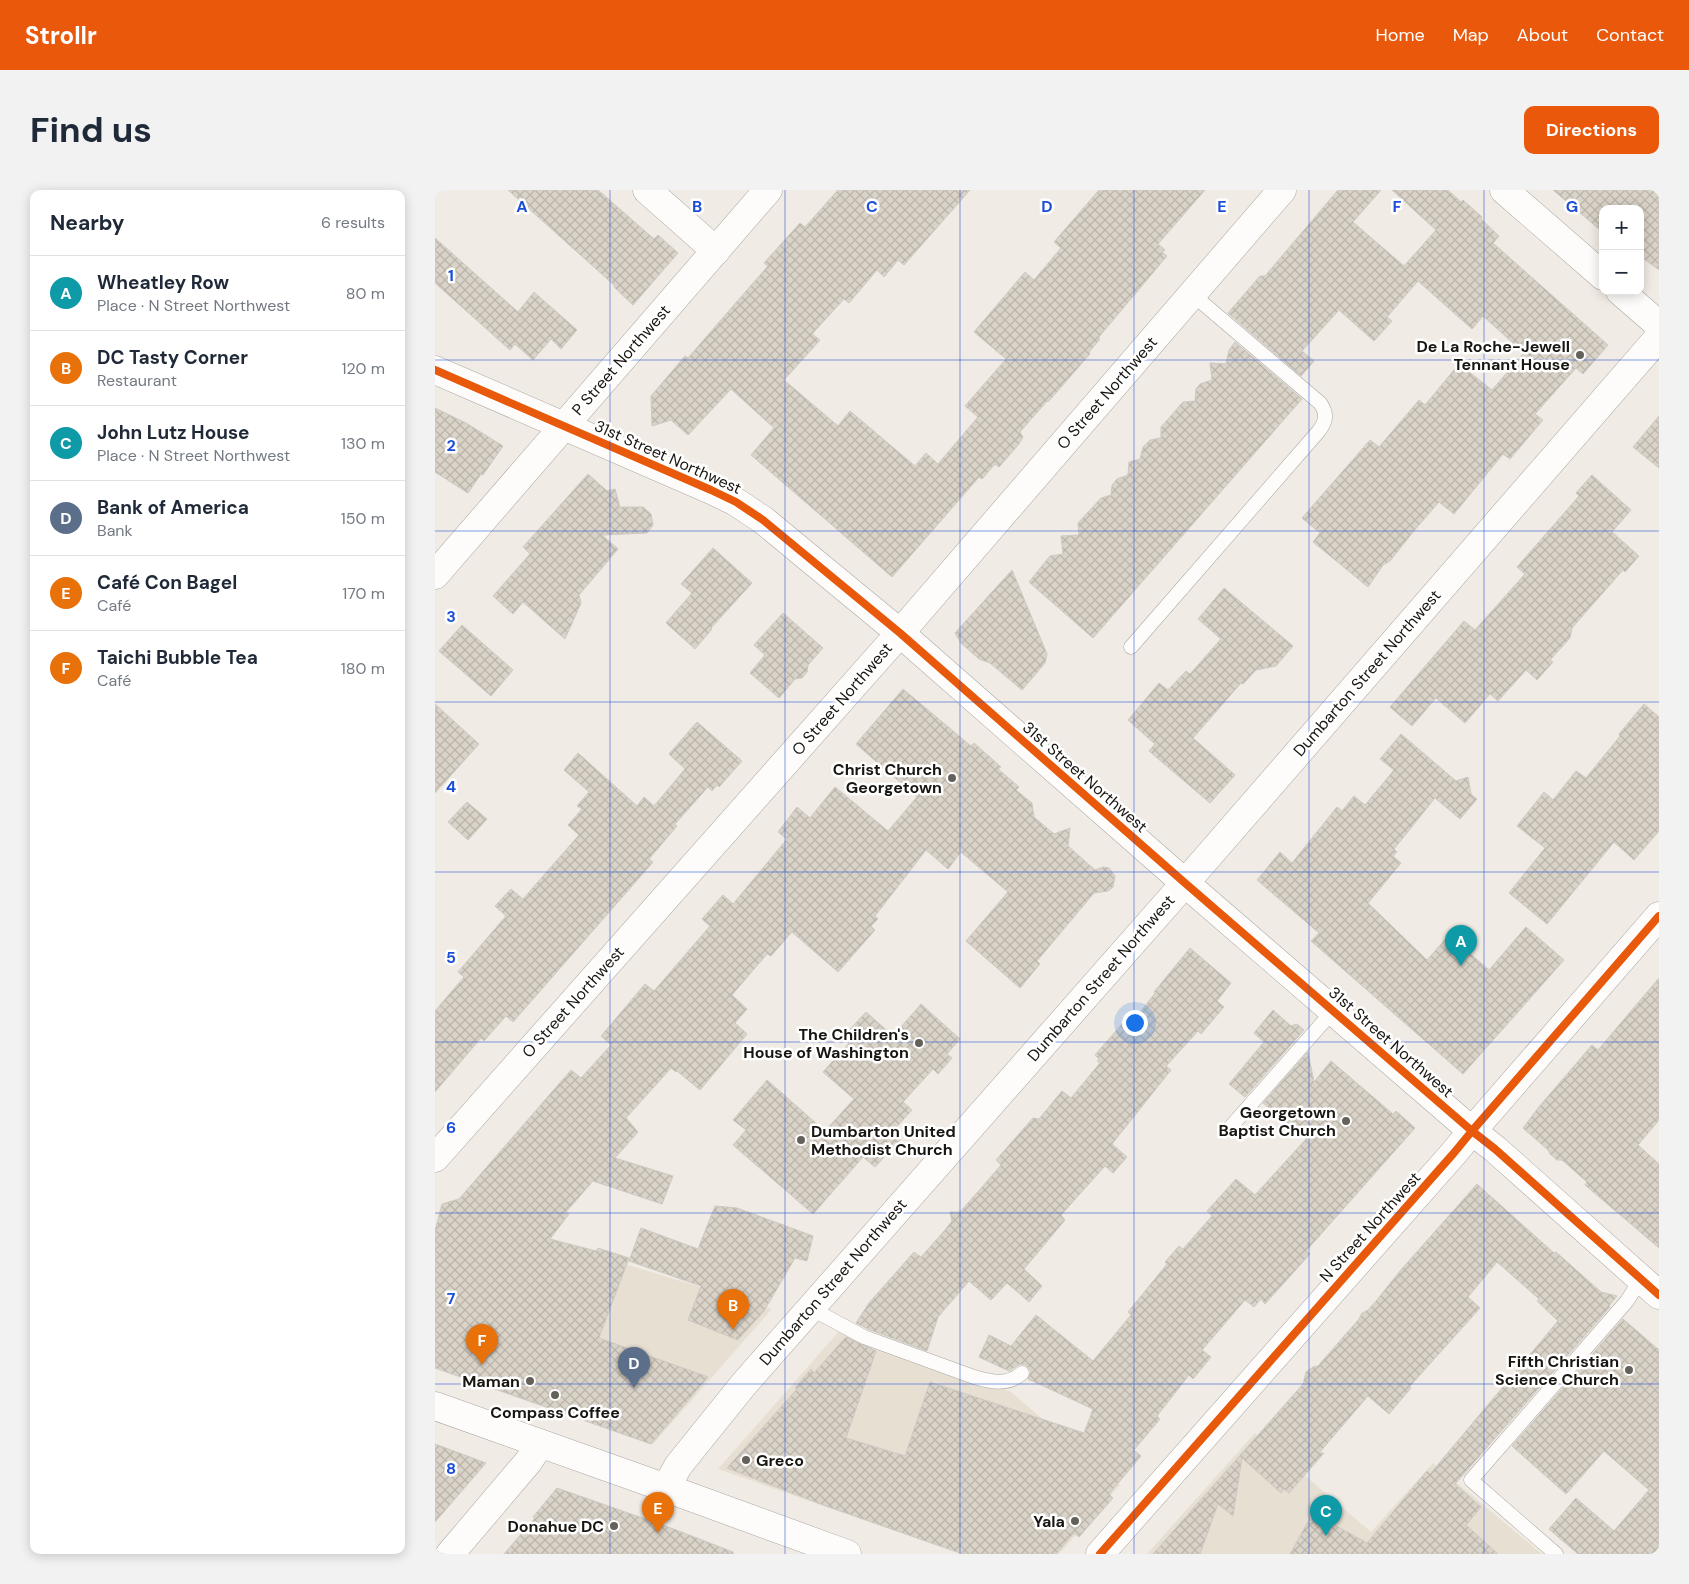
<!DOCTYPE html>
<html lang="en">
<head>
<meta charset="utf-8">
<style>
  body { margin:0; font-family:"DM Sans",sans-serif; background:#f2f2f3; color:#1f2937 }
  .controls { position:absolute; right:15px; top:15px; display:grid; overflow:hidden; border-radius:10px; box-shadow:0 2px 12px #0003 }
  .controls button { width:45px; height:45px; display:grid; place-items:center; padding:0; border:0; border-bottom:1px solid #e0e1e3; background:#fff; color:#1f2937; font:25px sans-serif }
  .you { position:absolute; left:699px; top:832px; width:18px; height:18px; margin:-12px; border:4px solid #fff; border-radius:50%; background:#1a73e8; box-shadow:0 0 0 8px #1a73e833 }
  .badge { display:grid; place-items:center; width:32px; height:32px; border-radius:50%; background:#ea580c; color:#fff; font-size:16px; font-weight:700 }
  .pin { position:absolute; translate:-50% -41px; filter:drop-shadow(0 1px 2px #0008) }
  .pin::after { content:''; position:absolute; top:26px; width:18px; height:15px; background:inherit; clip-path:polygon(0 0,100% 0,50% 100%) }
  .list { margin:0; padding:0; list-style:none }
  h2 { display:flex; justify-content:space-between; align-items:center; height:65px; margin:0; padding:0 20px; font-size:21px }
  h2 small { font-size:16px; font-weight:400; color:#747a83 }
  .list li { display:grid; grid-template-columns:32px 1fr auto; gap:15px; align-items:center; box-sizing:border-box; height:75px; padding:0 20px; border-top:1px solid #e0e1e3 }
  .list b { display:block; font-size:19px; white-space:nowrap }
  .list p { margin:0; font-size:16px; white-space:nowrap; color:#747a83 }
  .list em { font-size:16px; font-style:normal; color:#747a83 }
  .map { position:relative; flex:none; width:1224px; height:1364px; overflow:hidden; border-radius:10px }
  header { display:flex; align-items:center; gap:30px; box-sizing:border-box; height:70px; padding:0 25px; background:#ea580c; color:#fff }
  header strong { font-size:24px }
  nav { display:flex; gap:28px; margin-inline-start:auto; font-size:18px }
  .intro { display:flex; align-items:center; justify-content:space-between; box-sizing:border-box; height:120px; padding:0 30px }
  h1 { margin:0; font-size:35px }
  .button { padding:12px 22px; border-radius:10px; background:#ea580c; color:#fff; font-size:18px; font-weight:700 }
  main { display:flex; gap:30px; padding:0 30px }
  aside { flex:1; background:#fff; border-radius:10px; box-shadow:0 2px 12px #0003 }
  .map>svg:first-child { display:block }
</style>
</head>
<body>
<header>
<strong>Strollr</strong>
<nav><a>Home</a><a>Map</a><a>About</a><a>Contact</a></nav>
</header>
<div class="intro"><h1>Find us</h1><a class="button">Directions</a></div>
<main>
<aside>
<h2>Nearby<small>6 results</small></h2>
<ul class="list">
<li><span class="badge" style="background:#0f9aa8">A</span><div><b>Wheatley Row</b><p>Place · N Street Northwest</p></div><em>80 m</em></li>
<li><span class="badge" style="background:#e8710a">B</span><div><b>DC Tasty Corner</b><p>Restaurant</p></div><em>120 m</em></li>
<li><span class="badge" style="background:#0f9aa8">C</span><div><b>John Lutz House</b><p>Place · N Street Northwest</p></div><em>130 m</em></li>
<li><span class="badge" style="background:#5c6f8a">D</span><div><b>Bank of America</b><p>Bank</p></div><em>150 m</em></li>
<li><span class="badge" style="background:#e8710a">E</span><div><b>Café Con Bagel</b><p>Café</p></div><em>170 m</em></li>
<li><span class="badge" style="background:#e8710a">F</span><div><b>Taichi Bubble Tea</b><p>Café</p></div><em>180 m</em></li>
</ul>
</aside>
<div class="map">
<svg width="1224" height="1364" viewBox="0 0 1224 1364">
  <defs>
    <pattern id="building-cross-hatch" width="8" height="8" patternUnits="userSpaceOnUse" patternTransform="scale(1.25)"><rect width="8" height="8" fill="#dad3c8"/><path d="M0 0l8 8M0 8l8-8" fill="none" stroke="#bab4ab"/></pattern>
  </defs>
  <rect width="100%" height="100%" fill="#f0ebe4"/>
  <!-- built -->
  <path fill="#e7dfd2" d="M 59,1034 L 337,1119 L 218,1254 L 0,1177 Z
    M 406,1139 L 576,1202 L 685,1295 L 624,1364 L 526,1364 L 283,1279 Z
    M 820,1243 L 936,1342 L 998,1273 L 1107,1364 L 712,1364 Z"/>
  <!-- building -->
  <path fill="url(#building-cross-hatch)" stroke="#cdc9c4" d="M 73,0 L 163,0 L 219,49 L 223,45 L 243,63 L 198,115 L 179,97 L 180,96 Z
    M 403,0 L 535,0 L 469,75 L 463,70 L 449,87 L 442,80 L 414,113 L 409,109 L 377,144 L 385,150 L 349,190 L 403,236 L 415,221 L 480,276 L 491,263 L 503,274 L 543,227 L 530,216 L 571,169 L 539,142 L 590,82 L 599,90 L 626,58 L 619,52 L 664,0 L 770,0 L 723,54 L 730,60 L 727,62 L 732,66 L 663,148 L 665,149 L 654,162 L 655,164 L 613,212 L 612,211 L 585,242 L 588,247 L 584,254 L 564,277 L 560,274 L 547,289 L 544,287 L 457,387 L 316,265 L 339,238 L 296,199 L 253,245 L 236,230 L 217,236 L 216,206 L 250,166 L 253,168 L 305,108 L 333,76 L 329,73 L 365,33 L 370,37 Z
    M 903,0 L 946,0 L 918,32 L 969,76 L 1001,40 L 957,0 L 1013,0 L 1026,12 L 1028,10 L 1047,27 L 1046,29 L 1064,46 L 1058,53 L 1173,155 L 1148,184 L 1141,178 L 1100,224 L 1108,230 L 1075,269 L 1068,264 L 1019,324 L 1004,312 L 978,342 L 955,371 L 948,375 L 933,397 L 878,352 L 885,343 L 867,328 L 935,250 L 944,257 L 984,210 L 990,215 L 1024,174 L 1057,200 L 1089,163 L 1048,126 L 1037,139 L 983,91 L 952,127 L 957,131 L 939,151 L 904,120 L 867,161 L 879,171 L 866,186 L 793,123 L 825,86 L 830,86 Z
    M 1118,0 L 1224,0 L 1224,80 L 1205,66 L 1205,19 L 1168,19 L 1168,36 L 1164,39 Z
    M 0,48 L 83,122 L 99,102 L 142,140 L 126,159 L 116,149 L 98,170 L 80,154 L 75,160 L 0,93 Z
    M 800,152 L 867,209 L 658,448 L 594,392 L 615,366 L 628,364 L 626,346 L 644,345 L 643,333 L 666,308 L 676,305 L 677,295 L 682,289 L 693,285 L 694,272 L 705,269 L 708,257 L 715,250 L 726,248 L 726,237 L 748,212 L 760,211 L 761,199 L 765,194 L 777,190 L 775,173 L 791,174 L 794,160 Z
    M 0,218 L 31,233 L 68,256 L 48,285 L 46,284 L 33,303 L 0,282 Z
    M 1224,226 L 1224,278 L 1198,257 Z
    M 153,284 L 172,301 L 180,299 L 185,317 L 208,317 L 216,324 L 218,335 L 212,343 L 167,345 L 183,359 L 144,405 L 146,413 L 130,449 L 88,412 L 78,424 L 58,406 L 95,364 L 88,357 Z
    M 1157,285 L 1196,320 L 1177,342 L 1204,366 L 1190,382 L 1188,380 L 1143,431 L 1137,438 L 1135,448 L 1115,470 L 1118,472 L 1102,490 L 1091,480 L 1063,511 L 1055,504 L 1030,533 L 1001,508 L 977,536 L 955,517 L 1029,431 L 1040,440 L 1090,384 L 1082,377 L 1144,306 L 1141,303 Z
    M 278,358 L 317,393 L 276,438 L 277,439 L 260,459 L 231,433 L 257,403 L 246,394 Z
    M 577,380 L 612,464 L 610,473 L 587,500 L 555,473 L 544,469 L 526,453 L 520,443 Z
    M 789,398 L 858,456 L 841,476 L 821,480 L 808,494 L 806,493 L 758,548 L 800,585 L 775,613 L 714,561 L 720,554 L 693,530 L 724,493 L 733,500 L 751,481 L 755,484 L 786,449 L 763,429 Z
    M 348,423 L 388,458 L 373,475 L 372,482 L 367,488 L 360,489 L 344,508 L 315,483 L 330,465 L 319,455 Z
    M 27,435 L 78,480 L 56,506 L 4,461 Z
    M 468,499 L 536,556 L 539,553 L 566,577 L 563,579 L 584,597 L 581,600 L 597,613 L 599,627 L 619,644 L 635,638 L 633,656 L 660,680 L 668,677 L 674,678 L 680,686 L 678,697 L 673,701 L 659,703 L 602,771 L 605,774 L 585,798 L 531,751 L 573,702 L 526,662 L 513,679 L 491,660 L 440,726 L 443,729 L 436,736 L 440,740 L 403,782 L 357,742 L 336,766 L 332,764 L 297,805 L 312,819 L 300,833 L 312,844 L 265,900 L 242,881 L 241,882 L 236,878 L 191,928 L 203,942 L 180,968 L 238,986 L 227,1014 L 158,991 L 131,1022 L 134,1024 L 115,1049 L 161,1061 L 163,1058 L 194,1068 L 164,1148 L 273,1187 L 216,1254 L 0,1178 L 0,1041 L 7,1014 L 24,1009 L 136,880 L 146,888 L 176,855 L 166,846 L 210,794 L 219,801 L 275,736 L 267,729 L 288,705 L 298,714 L 352,649 L 343,642 L 362,617 L 375,628 L 400,597 L 453,641 L 482,607 L 421,554 Z
    M 0,514 L 44,554 L 0,603 Z
    M 1209,514 L 1224,527 L 1224,641 L 1199,670 L 1179,652 L 1112,734 L 1074,703 L 1110,658 L 1082,636 L 1109,602 L 1118,610 L 1141,581 L 1151,588 L 1185,546 L 1184,544 Z
    M 262,532 L 307,571 L 284,597 L 282,595 L 277,601 L 273,597 L 240,634 L 242,636 L 214,669 L 218,672 L 78,832 L 71,826 L 49,851 L 46,848 L 0,902 L 0,821 L 29,787 L 23,782 L 71,726 L 60,716 L 76,699 L 88,709 L 144,645 L 133,635 L 147,619 L 142,616 L 154,602 L 129,580 L 143,563 L 202,616 L 209,607 L 219,616 L 250,579 L 234,564 Z
    M 966,544 L 1021,591 L 1033,587 L 1036,604 L 1042,609 L 1025,629 L 1000,608 L 959,659 L 962,662 L 958,666 L 966,673 L 933,713 L 992,770 L 1014,745 L 1054,780 L 1091,737 L 1129,770 L 1028,884 L 876,751 L 884,743 L 822,690 L 845,662 L 857,673 L 902,617 L 907,621 L 919,606 L 930,615 L 959,580 L 945,569 Z
    M 32,612 L 52,629 L 33,650 L 13,632 Z
    M 755,758 L 796,793 L 782,811 L 789,817 L 766,844 L 763,841 L 731,876 L 736,880 L 677,954 L 692,967 L 678,983 L 670,976 L 626,1025 L 630,1030 L 589,1079 L 607,1096 L 594,1112 L 572,1093 L 556,1110 L 534,1091 L 503,1127 L 492,1161 L 433,1139 L 421,1133 L 434,1113 L 479,1062 L 486,1067 L 510,1040 L 517,1031 L 515,1022 L 525,1022 L 548,996 L 566,975 L 561,970 L 598,928 L 604,929 L 627,901 L 636,908 L 665,873 L 662,871 L 664,869 L 660,865 L 687,834 L 692,839 L 720,803 L 719,802 Z
    M 1224,788 L 1224,930 L 1203,955 L 1224,974 L 1224,1058 L 1150,995 L 1152,992 L 1127,970 L 1122,970 L 1115,964 L 1113,960 L 1088,938 L 1103,918 L 1157,855 L 1163,860 Z
    M 486,814 L 525,849 L 512,864 L 517,868 L 503,884 L 498,879 L 468,912 L 477,920 L 457,942 L 466,949 L 440,977 L 428,967 L 378,1024 L 298,955 L 311,940 L 298,930 L 332,890 L 390,941 L 419,909 L 388,882 L 414,853 L 407,848 L 431,822 L 458,846 Z
    M 838,820 L 856,836 L 862,834 L 869,840 L 810,907 L 794,894 L 829,852 L 819,843 Z
    M 873,862 L 879,892 L 896,871 L 958,924 L 961,921 L 980,938 L 871,1061 L 875,1064 L 830,1114 L 826,1109 L 819,1117 L 810,1110 L 767,1160 L 776,1167 L 758,1189 L 754,1185 L 722,1226 L 725,1229 L 699,1260 L 706,1266 L 674,1304 L 678,1308 L 644,1347 L 639,1343 L 621,1364 L 528,1364 L 388,1315 L 292,1278 L 362,1199 L 360,1198 L 376,1179 L 379,1183 L 411,1147 L 441,1161 L 411,1248 L 470,1266 L 495,1192 L 649,1243 L 658,1219 L 593,1189 L 596,1181 L 591,1175 L 585,1174 L 574,1181 L 544,1167 L 554,1145 L 576,1156 L 601,1125 L 658,1171 L 696,1125 L 693,1122 L 732,1074 L 730,1072 L 744,1056 L 748,1059 L 777,1026 L 772,1021 L 801,989 L 820,1005 L 871,949 L 828,913 Z
    M 1042,994 L 1119,1063 L 1121,1062 L 1166,1102 L 1182,1106 L 1174,1116 L 1175,1117 L 1020,1294 L 1046,1317 L 1031,1335 L 1063,1364 L 855,1364 L 875,1328 L 893,1338 L 896,1333 L 932,1353 L 992,1281 L 995,1284 L 1123,1131 L 1102,1111 L 1104,1109 L 1062,1072 L 1033,1107 L 1045,1118 L 975,1196 L 976,1198 L 954,1224 L 933,1206 L 884,1263 L 889,1263 L 854,1303 L 849,1299 L 846,1303 L 807,1268 L 798,1326 L 783,1314 L 765,1364 L 718,1364 L 868,1194 L 871,1182 L 878,1177 L 883,1176 L 924,1129 L 927,1123 L 933,1120 L 941,1111 L 965,1081 Z
    M 280,1016 L 302,1018 L 378,1046 L 372,1071 L 360,1068 L 329,1121 L 303,1150 L 253,1130 L 266,1096 L 194,1071 L 206,1038 L 263,1059 Z
    M 1188,1129 L 1224,1160 L 1224,1364 L 1143,1364 L 1114,1339 L 1141,1308 L 1179,1341 L 1214,1300 L 1169,1261 L 1131,1304 L 1077,1256 Z
    M 0,1254 L 51,1273 L 0,1332 Z
    M 122,1298 L 236,1338 L 298,1362 L 298,1364 L 69,1364 L 100,1328 L 98,1327 Z"/>
  <g fill="none" stroke-linecap="round" stroke-linejoin="round">
    <!-- lane casing -->
    <g stroke="#aaa7a2" stroke-width="15">
      <path id="lane" d="M 696,457 L 883,242 C 891,232 893,224 885,213 L 757,104
        M 793,940 L 898,821
        M 375,1118 L 429,1147 L 539,1187 C 556,1192 573,1196 587,1183
        M 1121,1364 L 1036,1290 L 1192,1111 L 1206,1089"/>
    </g>
    <!-- street casing -->
    <g stroke="#aaa7a2" stroke-width="29">
      <path id="street" d="M 212,0 L 281,61
        M 1069,0 L 1168,86
        M 1185,101 L 1224,135
        M 0,180 L 276,300 L 301,312 L 328,330 L 465,443 L 750,693 L 1037,941 L 1060,959 L 1224,1105
        M 0,968 L 465,443 L 847,0
        M 231,1298 L 243,1276 L 309,1194 L 750,693 L 1224,147
        M 15,1364 L 93,1272 L 105,1254
        M 665,1364 L 1018,964 L 1037,941 L 1224,726"/>
    </g>
    <!-- secondary casing -->
    <g stroke="#aaa7a2" stroke-width="29">
      <path id="secondary" d="M 0,385 L 333,0"/>
    </g>
    <!-- primary casing -->
    <g stroke="#aaa7a2" stroke-width="29">
      <path id="primary" d="M 0,1216 L 231,1298 L 412,1364"/>
    </g>
    <!-- lane -->
    <use href="#lane" stroke="#fdfcfb" stroke-width="14"/>
    <!-- street -->
    <use href="#street" stroke="#fdfcfb" stroke-width="28"/>
    <!-- secondary -->
    <use href="#secondary" stroke="#fdfcfb" stroke-width="28"/>
    <!-- primary -->
    <use href="#primary" stroke="#fdfcfb" stroke-width="28"/>
    <!-- cycleway casing -->
    <g stroke="#fff" stroke-width="11">
      <path id="cycleway" d="M 0,180 L 276,300 L 301,312 L 328,330 L 465,443 L 750,693 L 1037,941 L 1060,959 L 1224,1105
        M 665,1364 L 1018,964 L 1037,941 L 1224,726"/>
    </g>
    <!-- cycleway -->
    <use href="#cycleway" stroke="#e8590c" stroke-width="8"/>
  </g>
  <!-- grid -->
  <path fill="none" stroke="#1d4ed8" stroke-width="1" stroke-opacity="0.55" d="M 175,0 L 175,1364M 350,0 L 350,1364M 525,0 L 525,1364M 699,0 L 699,1364M 874,0 L 874,1364M 1049,0 L 1049,1364M 0,170 L 1224,170M 0,341 L 1224,341M 0,512 L 1224,512M 0,682 L 1224,682M 0,852 L 1224,852M 0,1023 L 1224,1023M 0,1194 L 1224,1194"/>
  <!-- markers -->
  <g fill="#64615b" stroke="#fff" stroke-width="2">
    <circle cx="1145" cy="165" r="5"/>
    <circle cx="517" cy="588" r="5"/>
    <circle cx="484" cy="853" r="5"/>
    <circle cx="911" cy="931" r="5"/>
    <circle cx="366" cy="950" r="5"/>
    <circle cx="1194" cy="1180" r="5"/>
    <circle cx="95" cy="1191" r="5"/>
    <circle cx="120" cy="1205" r="5"/>
    <circle cx="311" cy="1270" r="5"/>
    <circle cx="640" cy="1331" r="5"/>
    <circle cx="179" cy="1336" r="5"/>
  </g>
  <g text-anchor="middle" dominant-baseline="central" stroke-width="5" stroke-linejoin="round" paint-order="stroke">
    <!-- poi labels -->
    <g font-size="16" font-weight="bold" fill="#181611" stroke="#fff" text-anchor="end">
      <text x="1135" y="156">De La Roche-Jewell<tspan x="1135" dy="18">Tennant House</tspan></text>
      <text x="507" y="579">Christ Church<tspan x="507" dy="18">Georgetown</tspan></text>
      <text x="474" y="844">The Children's<tspan x="474" dy="18">House of Washington</tspan></text>
      <text x="901" y="922">Georgetown<tspan x="901" dy="18">Baptist Church</tspan></text>
      <text x="376" y="941" text-anchor="start">Dumbarton United<tspan x="376" dy="18">Methodist Church</tspan></text>
      <text x="1184" y="1171">Fifth Christian<tspan x="1184" dy="18">Science Church</tspan></text>
      <text x="85" y="1191">Maman</text>
      <text x="120" y="1222" text-anchor="middle">Compass Coffee</text>
      <text x="321" y="1270" text-anchor="start">Greco</text>
      <text x="630" y="1331">Yala</text>
      <text x="169" y="1336">Donahue DC</text>
    </g>
    <!-- street labels -->
    <g font-size="16" fill="#181611" stroke="#fff">
      <text transform="translate(186 170) rotate(-49)">P Street Northwest</text>
      <text transform="translate(672 203) rotate(-49)">O Street Northwest</text>
      <text transform="translate(233 267) rotate(24)">31st Street Northwest</text>
      <text transform="translate(932 483) rotate(-49)">Dumbarton Street Northwest</text>
      <text transform="translate(407 509) rotate(-49)">O Street Northwest</text>
      <text transform="translate(650 587) rotate(41)">31st Street Northwest</text>
      <text transform="translate(666 788) rotate(-49)">Dumbarton Street Northwest</text>
      <text transform="translate(138 812) rotate(-48)">O Street Northwest</text>
      <text transform="translate(956 852) rotate(41)">31st Street Northwest</text>
      <text transform="translate(935 1037) rotate(-48)">N Street Northwest</text>
      <text transform="translate(398 1092) rotate(-49)">Dumbarton Street Northwest</text>
    </g>
  </g>
  <g font-size="16" text-anchor="middle" font-weight="bold" fill="#1d4ed8" stroke="#fff" stroke-width="5" stroke-linejoin="round" paint-order="stroke">
    <text x="87" y="22">A</text>
    <text x="262" y="22">B</text>
    <text x="437" y="22">C</text>
    <text x="612" y="22">D</text>
    <text x="787" y="22">E</text>
    <text x="962" y="22">F</text>
    <text x="1137" y="22">G</text>
    <text x="16" y="91">1</text>
    <text x="16" y="261">2</text>
    <text x="16" y="432">3</text>
    <text x="16" y="602">4</text>
    <text x="16" y="773">5</text>
    <text x="16" y="943">6</text>
    <text x="16" y="1114">7</text>
    <text x="16" y="1284">8</text>
  </g>
</svg>
<div class="controls">
<button>+</button>
<button>−</button>
</div>
<div class="you"></div>
<div class="pin badge" style="left:1026px;top:776px;background:#0f9aa8">A</div>
<div class="pin badge" style="left:298px;top:1140px;background:#e8710a">B</div>
<div class="pin badge" style="left:891px;top:1346px;background:#0f9aa8">C</div>
<div class="pin badge" style="left:199px;top:1198px;background:#5c6f8a">D</div>
<div class="pin badge" style="left:223px;top:1343px;background:#e8710a">E</div>
<div class="pin badge" style="left:47px;top:1175px;background:#e8710a">F</div>
</div>
</main>
</body>
</html>
